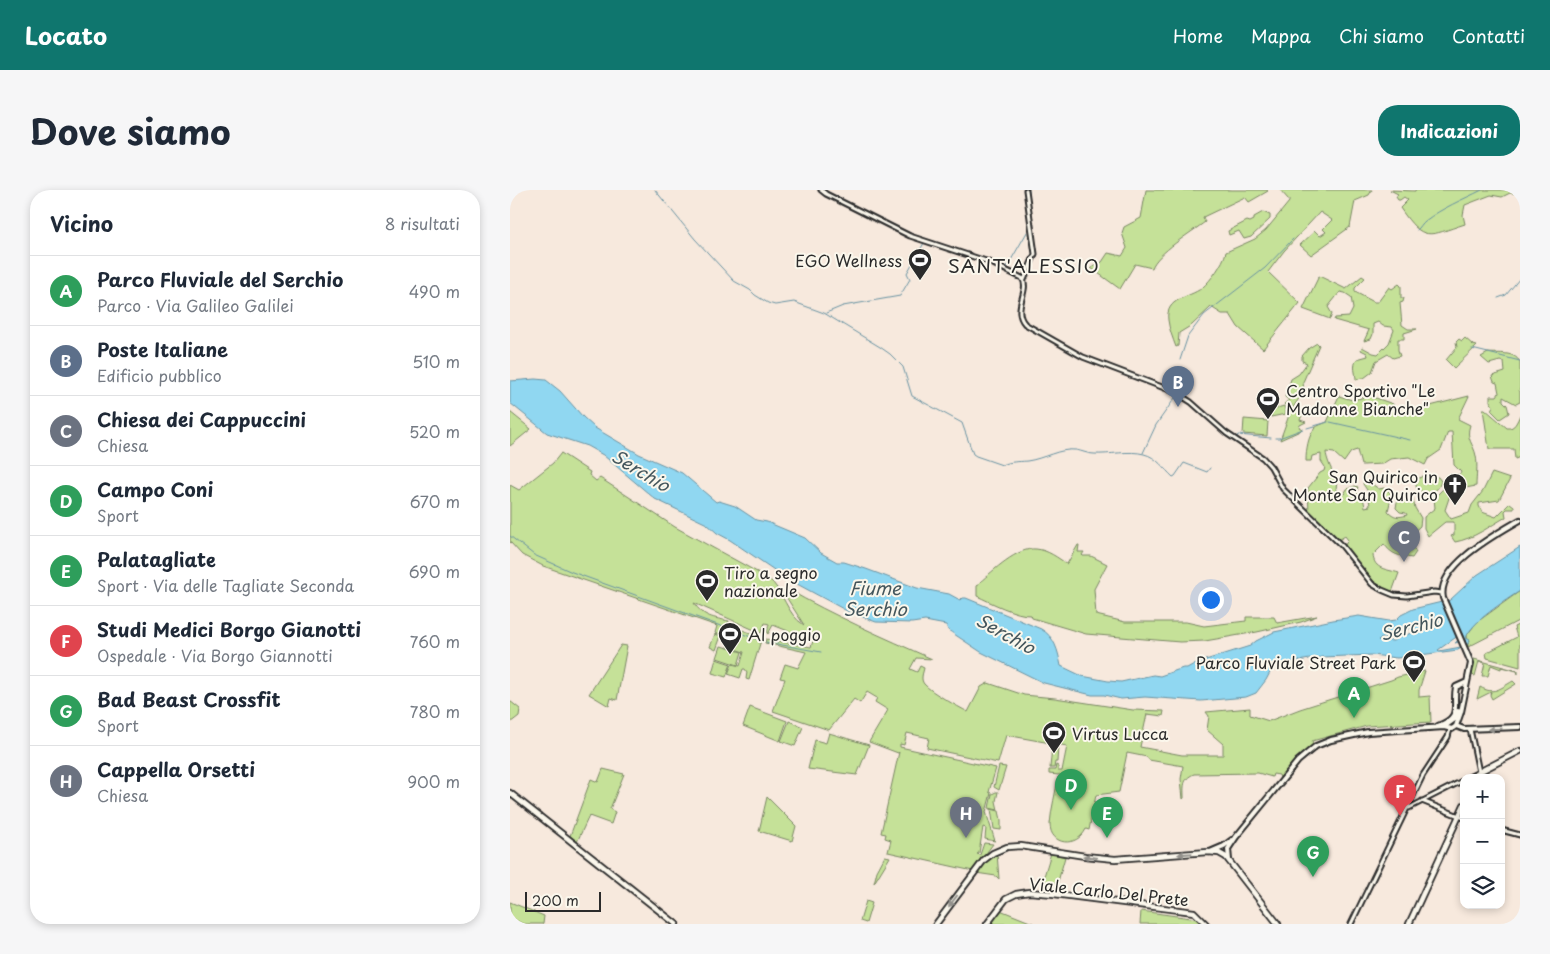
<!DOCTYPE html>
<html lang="it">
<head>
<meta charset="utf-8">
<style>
  body { margin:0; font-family:"Playpen Sans",sans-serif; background:#f6f6f7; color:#1f2937 }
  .controls { position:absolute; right:15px; bottom:15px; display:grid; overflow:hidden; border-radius:10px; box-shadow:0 2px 8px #0003 }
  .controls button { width:45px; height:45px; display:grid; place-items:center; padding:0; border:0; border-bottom:1px solid #e0e1e3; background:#fff; color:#1f2937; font:25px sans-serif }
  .scale { position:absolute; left:15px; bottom:12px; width:76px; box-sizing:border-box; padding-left:5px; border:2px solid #2b2b2b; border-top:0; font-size:14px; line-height:18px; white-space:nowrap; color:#2b2b2b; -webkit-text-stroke:4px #fbf7ec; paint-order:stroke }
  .you { position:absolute; left:700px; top:409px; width:18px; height:18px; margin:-12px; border:4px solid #fff; border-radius:50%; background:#1a73e8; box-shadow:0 0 0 8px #1a73e833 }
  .badge { display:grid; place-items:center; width:32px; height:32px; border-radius:50%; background:#0f766e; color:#fff; font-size:16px; font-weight:700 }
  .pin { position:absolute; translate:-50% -41px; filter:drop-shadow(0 1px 2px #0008) }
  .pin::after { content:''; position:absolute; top:26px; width:18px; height:15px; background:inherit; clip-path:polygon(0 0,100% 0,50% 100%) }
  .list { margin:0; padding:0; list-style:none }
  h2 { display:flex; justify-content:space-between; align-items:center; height:65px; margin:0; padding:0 20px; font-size:21px }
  h2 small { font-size:16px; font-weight:400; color:#747a83 }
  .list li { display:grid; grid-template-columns:32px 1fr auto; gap:15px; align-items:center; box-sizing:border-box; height:70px; padding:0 20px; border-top:1px solid #e0e1e3 }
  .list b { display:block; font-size:19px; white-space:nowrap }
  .list p { margin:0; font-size:16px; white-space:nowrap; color:#747a83 }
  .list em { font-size:16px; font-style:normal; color:#747a83 }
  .icon { flex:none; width:28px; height:28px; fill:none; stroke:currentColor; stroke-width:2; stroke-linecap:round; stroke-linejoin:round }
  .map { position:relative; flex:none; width:1010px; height:734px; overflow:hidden; border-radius:20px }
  header { display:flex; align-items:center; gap:30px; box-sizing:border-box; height:70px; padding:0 25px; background:#0f766e; color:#fff }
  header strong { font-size:24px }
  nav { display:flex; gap:28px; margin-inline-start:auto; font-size:18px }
  .intro { display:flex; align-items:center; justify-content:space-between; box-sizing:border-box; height:120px; padding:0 30px }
  h1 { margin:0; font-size:35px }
  .button { padding:12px 22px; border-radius:20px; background:#0f766e; color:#fff; font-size:18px; font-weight:700 }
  main { display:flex; gap:30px; padding:0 30px }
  aside { flex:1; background:#fff; border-radius:20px; box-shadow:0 2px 8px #0003 }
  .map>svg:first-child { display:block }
</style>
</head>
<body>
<header>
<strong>Locato</strong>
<nav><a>Home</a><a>Mappa</a><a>Chi siamo</a><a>Contatti</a></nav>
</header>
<div class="intro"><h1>Dove siamo</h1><a class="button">Indicazioni</a></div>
<main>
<aside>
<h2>Vicino<small>8 risultati</small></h2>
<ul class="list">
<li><span class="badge" style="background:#2e9e5b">A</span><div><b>Parco Fluviale del Serchio</b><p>Parco · Via Galileo Galilei</p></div><em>490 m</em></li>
<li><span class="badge" style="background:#5c6f8a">B</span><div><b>Poste Italiane</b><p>Edificio pubblico</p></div><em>510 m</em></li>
<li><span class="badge" style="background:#6b7280">C</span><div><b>Chiesa dei Cappuccini</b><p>Chiesa</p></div><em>520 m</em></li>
<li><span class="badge" style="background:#2e9e5b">D</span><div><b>Campo Coni</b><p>Sport</p></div><em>670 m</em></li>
<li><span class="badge" style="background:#2e9e5b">E</span><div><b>Palatagliate</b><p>Sport · Via delle Tagliate Seconda</p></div><em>690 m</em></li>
<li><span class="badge" style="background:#e0444e">F</span><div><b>Studi Medici Borgo Gianotti</b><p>Ospedale · Via Borgo Giannotti</p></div><em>760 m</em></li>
<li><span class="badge" style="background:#2e9e5b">G</span><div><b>Bad Beast Crossfit</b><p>Sport</p></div><em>780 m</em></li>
<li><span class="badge" style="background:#6b7280">H</span><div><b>Cappella Orsetti</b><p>Chiesa</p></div><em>900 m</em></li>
</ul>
</aside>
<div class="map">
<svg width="1010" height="734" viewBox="0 0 1010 734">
  <rect width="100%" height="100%" fill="#f7e9dd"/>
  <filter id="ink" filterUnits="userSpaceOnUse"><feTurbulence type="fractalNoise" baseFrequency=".02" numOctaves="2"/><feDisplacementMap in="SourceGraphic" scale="10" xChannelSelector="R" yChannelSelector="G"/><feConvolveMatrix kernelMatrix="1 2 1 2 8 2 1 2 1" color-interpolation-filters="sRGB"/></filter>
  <g filter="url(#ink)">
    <!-- green -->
    <path fill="#c5e198" stroke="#788662" d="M 636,0 L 757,0 L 758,1 L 739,12 L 735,7 L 693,27 L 695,32 C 682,42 647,63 642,78 L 625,74 L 610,99 L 581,78 L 592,72 L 598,63 L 612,66 L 617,58 L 612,43 L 614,37 L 631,28 Z
      M 770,0 L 862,0 L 859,5 L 845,11 L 840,37 L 801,65 L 790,55 L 805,41 L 810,46 L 816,42 L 813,39 L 822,30 L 810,22 L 774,61 L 758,82 L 790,113 L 753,159 L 728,137 L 720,124 L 712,124 L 701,117 L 682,135 L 669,143 L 668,156 L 666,157 C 663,149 659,139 658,130 C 655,108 679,108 692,98 C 701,90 713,74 716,62 L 745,49 L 756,40 L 779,12 L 779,10 Z
      M 880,0 L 905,1 L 905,0 L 1010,0 L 1010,4 L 1000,3 L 992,7 L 981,5 L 955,15 L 953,25 L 955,34 C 918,46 914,53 890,18 L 898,10 L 894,7 L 890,10 L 888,10 L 886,7 L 888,4 Z
      M 753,22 L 760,25 L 760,29 L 741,47 L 734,49 L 729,41 L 719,45 L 718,41 L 737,31 L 740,32 L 744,30 L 744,27 Z
      M 809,86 L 836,99 L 852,86 L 855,88 L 845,98 L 845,102 L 864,112 L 868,112 L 879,97 L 882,99 L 889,94 L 891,96 L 891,108 L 894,108 L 893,112 L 890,113 L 892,135 L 898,139 L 907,139 L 894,143 L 894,149 L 888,149 L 888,160 L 890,166 L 883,168 L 878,164 L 866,171 L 862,182 L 854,188 L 851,188 L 846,190 C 846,182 842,177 847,169 L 858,166 L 857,163 L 851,160 L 852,157 L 863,163 L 868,164 L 879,153 L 884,140 L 882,137 L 873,136 L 868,132 L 863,134 L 863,144 L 861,149 L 854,151 L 859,140 L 824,130 L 825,128 L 839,127 L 843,119 L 841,107 L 835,103 L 830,102 L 818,117 L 822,124 L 820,129 L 793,119 Z
      M 955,148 L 963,155 L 967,156 L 944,178 L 936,170 L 947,157 L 946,152 L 949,149 L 952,151 Z
      M 807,153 L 809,155 L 793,192 L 794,201 L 784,216 L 784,221 L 792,225 L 790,230 L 796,232 L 790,235 L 789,237 L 792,239 L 790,241 L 770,250 L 782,217 L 781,214 L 776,216 L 774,214 L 779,210 L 775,207 L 781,189 L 789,184 L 797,173 L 792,171 L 792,166 L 799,158 Z
      M 978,163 C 989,164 1004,161 1010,172 L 1010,199 L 1009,200 L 1010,202 L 1010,212 L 1006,214 L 993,207 L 993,211 L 997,215 L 999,223 L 990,229 L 981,220 L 983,216 L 980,211 L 980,206 L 987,206 L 989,203 L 987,193 L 984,192 L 982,186 L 995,182 L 994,172 L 990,171 L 979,174 L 971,167 Z
      M 857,205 L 883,214 L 886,221 L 889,224 L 959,206 L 948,229 L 960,235 C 955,249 964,254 966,266 C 968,276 966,287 966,296 L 950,299 L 940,305 L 935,320 L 941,329 L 959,323 L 962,315 L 973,301 L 982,283 L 1000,289 L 989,310 L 969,313 L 969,316 L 972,322 L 986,327 L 1000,313 L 1004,316 L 1004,319 L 997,319 L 995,321 L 996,327 C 980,336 963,349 945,352 L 941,346 L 944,345 L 944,332 L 935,332 L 918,346 L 914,338 L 914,327 L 925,318 L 924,308 L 937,295 L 941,287 L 950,284 L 951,282 L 944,275 L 942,242 L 938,242 L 931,260 L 918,269 L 915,275 L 899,267 L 880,269 L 872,274 L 854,275 L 851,275 L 847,260 L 841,262 L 834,272 L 824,263 L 816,262 C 816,268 823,285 827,288 L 826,300 L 834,304 L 837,299 L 845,296 L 848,297 L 846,303 L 853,307 L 855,317 L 860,316 L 859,308 L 861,306 L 853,294 L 854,291 L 856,290 L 869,299 L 874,298 L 880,302 L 881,308 L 878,321 C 884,327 888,328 897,325 L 896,323 L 890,322 L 886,318 L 887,312 L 897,303 L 902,305 L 905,318 L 911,328 L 910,336 L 897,348 L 906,362 L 902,368 C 889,366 882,365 874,354 L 863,365 C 864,380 877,379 889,383 L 882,402 C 859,393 848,374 835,355 L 838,350 L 835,346 L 827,351 L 799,323 L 798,298 L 810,283 L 814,281 L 815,277 L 811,271 L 811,264 L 802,266 L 801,271 L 796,271 C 796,260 798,246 805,238 C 808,235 813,234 817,232 L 829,206 L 842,210 L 856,207 Z
      M 774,216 L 776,224 L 761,227 L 760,220 Z
      M 975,219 L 997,238 C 1005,239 1007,231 1010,225 L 1010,267 L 1005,269 L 1004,259 L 979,259 L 973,219 Z
      M 0,222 L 21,239 L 0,256 Z
      M 734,229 L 758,231 L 757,246 L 733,244 Z
      M 51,263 L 80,282 L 79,285 L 86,291 L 90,288 L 165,337 L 258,388 C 274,401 276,424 294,435 L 273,402 L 275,399 L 277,399 C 324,426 373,447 422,469 L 406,468 L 400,479 L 407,482 L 410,476 L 414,478 C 413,483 410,489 414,494 C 422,503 447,516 458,522 L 471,497 L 478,493 L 514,505 L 545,508 L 623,520 L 654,521 L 653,526 L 637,524 L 630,557 L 672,565 L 713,565 L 713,554 L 697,540 L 699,526 L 696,522 L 740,518 L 740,525 L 759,531 L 790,519 L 881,490 L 888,487 L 915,481 L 909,500 L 909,507 L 920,506 L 921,532 L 857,536 L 802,551 L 804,555 L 791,564 L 770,588 L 769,585 L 763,584 L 762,587 L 748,583 L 684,584 C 672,589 674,597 674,608 L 673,609 L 671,589 L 673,576 L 639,570 L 637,567 L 617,563 L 609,602 L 586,605 L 579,640 L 576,639 C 567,658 540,656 540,634 C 541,619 546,602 548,587 L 552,587 L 551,592 L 558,588 L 559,586 L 539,584 L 539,580 L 545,580 L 546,575 L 548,576 L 548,581 L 552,581 L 557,556 L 496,545 L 488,573 L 417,558 L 419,548 L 397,543 L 394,555 L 390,554 L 390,557 L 486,578 L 479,602 L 481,603 L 476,622 L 485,651 L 475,649 L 476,638 L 473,637 L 469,663 L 467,664 L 470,665 L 474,653 L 483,654 L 463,681 L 378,662 L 381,650 L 375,648 L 376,644 L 371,643 L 389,562 L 388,563 L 359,552 L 378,520 L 365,512 L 367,508 L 357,502 L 350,513 L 344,509 L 319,540 L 263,521 L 275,489 L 270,488 L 275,474 L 288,478 L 296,462 L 255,453 L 256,449 L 301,457 L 303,451 L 263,435 L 258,444 L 257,443 L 259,434 L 255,433 L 251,443 L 184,413 C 193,427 204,428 219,431 L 218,435 L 252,447 L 239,490 L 236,489 L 237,482 L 235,479 L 233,479 L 230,488 L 218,484 L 222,474 L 230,476 L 234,462 L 218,457 L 222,441 L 219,447 L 205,443 L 207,436 L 33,376 L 12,365 L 0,352 L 0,295 L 9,300 L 43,273 Z
      M 913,286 L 928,287 L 931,291 C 928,304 915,307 906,297 L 907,289 Z
      M 568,355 L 569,355 L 568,362 L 574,362 L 572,365 L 573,366 L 581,366 L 597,374 L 584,399 L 586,425 L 615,432 L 676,432 L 694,436 L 736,431 L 736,427 L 764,427 L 767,433 L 807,426 L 791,432 L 747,442 L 695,451 L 670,452 L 576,444 L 522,428 L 521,425 C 507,426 480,412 467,406 L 467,396 L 470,392 C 483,381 507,357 526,359 C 538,360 548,368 557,374 Z
      M 1010,401 L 1010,430 L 958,457 L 957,445 L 967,432 Z
      M 1010,434 L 1010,477 L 977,468 L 976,463 L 1007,447 L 1004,437 Z
      M 205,444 L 211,446 L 206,460 L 200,457 Z
      M 111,455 L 117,456 L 107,510 L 101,508 L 99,516 L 79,504 Z
      M 211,456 L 232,462 L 228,475 L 207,468 Z
      M 206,469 L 221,474 L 216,487 L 202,483 Z
      M 964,469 L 1008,481 L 1008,484 L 1007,481 L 991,477 L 991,479 L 981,475 L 978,486 L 972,486 L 975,473 L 969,471 L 965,486 L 962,485 Z
      M 1003,491 L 1006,494 L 982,509 L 980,505 L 981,502 L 967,509 L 970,497 C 984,505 989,499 1003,491 Z
      M 0,511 L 10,519 L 9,526 L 0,533 Z
      M 240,517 L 277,531 L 270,551 L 233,536 Z
      M 279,531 L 293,537 L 285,556 L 271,551 Z
      M 319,543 L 359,555 L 347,585 L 298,579 L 305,550 L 316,553 Z
      M 542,556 L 548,557 L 547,572 L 545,572 L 544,578 L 540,578 Z
      M 489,576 L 496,577 L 489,600 L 484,597 Z
      M 93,579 L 114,584 L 100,619 L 105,622 L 101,634 L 79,626 L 67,652 L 60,646 L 81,589 L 88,592 Z
      M 486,602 L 488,602 L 486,611 L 488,620 L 479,618 L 482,604 Z
      M 257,607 L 286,636 L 282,651 L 249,641 Z
      M 481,619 L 489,621 L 491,630 L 491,640 L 484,639 Z
      M 487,663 L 489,689 L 486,686 L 466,683 L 476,671 Z
      M 541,663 L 555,667 L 545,702 L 547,693 L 532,693 Z
      M 375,666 L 380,667 L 364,693 L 367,681 Z
      M 356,711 L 362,713 L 356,733 L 350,731 Z
      M 0,712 L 34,726 L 33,734 L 13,734 L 0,728 Z
      M 490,720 L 525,734 L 480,734 Z
      M 631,721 L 681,728 L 687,729 L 691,734 L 630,734 Z"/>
    <!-- water -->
    <path fill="#90d7f1" stroke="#6892a2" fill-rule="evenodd" d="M 25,189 L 36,190 L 50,201 L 73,227 L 85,238 L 129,264 L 172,283 L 206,312 L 209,311 L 225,316 L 246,330 L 257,332 L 295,348 L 311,363 L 327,372 L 334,372 L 356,379 L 407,398 L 439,404 L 450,410 L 452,408 L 456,408 L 531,439 C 545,447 548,461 551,476 L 572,486 L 598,491 L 611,492 L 643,485 L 650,486 L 673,478 L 677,478 L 686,473 L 740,456 L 746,451 L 764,442 L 823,430 L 849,426 L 879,431 L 886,430 L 891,425 L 903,419 L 940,410 L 967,385 L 1010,357 L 1010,401 C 996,410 961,432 956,448 L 960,450 L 959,453 L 948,460 L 887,468 L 862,465 L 812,467 L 764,475 L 756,490 L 746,503 L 736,507 L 691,511 L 635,507 L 611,509 L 594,505 L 582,505 L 534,493 L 471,462 L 438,440 L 436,435 L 415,431 L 402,433 L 366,432 L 337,421 L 276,388 L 220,350 L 207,343 L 197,334 L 145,309 L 93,265 L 77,256 L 37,243 L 0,213 L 0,191 ZM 897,438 L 902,439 L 905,442 L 889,447 L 883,451 L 868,450 ZM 952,443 L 953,446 L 945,453 L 956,450 L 951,457 L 929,461 L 928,460 Z"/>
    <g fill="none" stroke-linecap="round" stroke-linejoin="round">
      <!-- stream -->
      <path stroke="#6892a2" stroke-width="1" d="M 145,0 L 185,49 L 224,91 L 240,100 L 245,105 L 258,113 L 265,115 L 284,112 L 314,123 L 370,157 L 380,164 L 393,177 L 402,206 L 452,233 L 463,264 L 466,266 L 492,275 C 502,271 507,272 517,271 C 533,269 550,258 566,260 C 572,261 578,264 584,264 C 599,265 620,260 634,264 C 647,267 654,279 663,287 L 665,286 L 674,273 L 697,282 L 700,278
        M 519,9 L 519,0
        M 907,40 C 910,38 912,33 915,31 C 932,18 952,10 972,0
        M 450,61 L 497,77 L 520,37
        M 988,108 L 996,105 L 1010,88
        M 316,123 L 333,116 L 390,106 L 400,89 L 397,83 L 414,53
        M 962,159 L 1010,171
        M 670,170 L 678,146 L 694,125 L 755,78 L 783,49
        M 820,232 L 900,250
        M 797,238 L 818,232
        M 727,247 L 728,245 L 761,248
        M 765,248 L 769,248 L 793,239
        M 633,263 L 646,235 L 667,205
        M 0,346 L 24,365 L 62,382 L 252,451
        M 256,452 L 311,462"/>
      <!-- tertiary casing -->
      <g stroke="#2b2b2b" stroke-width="7">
        <path id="tertiary" d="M 311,0 L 316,4 L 400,46 L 479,72 L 512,88 C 521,100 501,119 515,134 L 573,167 L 665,202 L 681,212 L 716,243 L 753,268 L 761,277 L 773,299 L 832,356 L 862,394 L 872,400 L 884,405 L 897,406 L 924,402 L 932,403
          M 514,90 L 525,64 L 516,0
          M 957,588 L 969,582 L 960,539
          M 912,611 L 954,628
          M 899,618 L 954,590
          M 991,640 L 1010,645
          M 841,734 L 913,585 L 938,547 L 940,539"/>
      </g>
      <!-- secondary casing -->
      <g stroke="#2b2b2b" stroke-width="8">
        <path id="secondary" d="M 928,536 C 953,527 942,516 946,497 L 957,492
          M 946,536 L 951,522 L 961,473 L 933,408 C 926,376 988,343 1010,330
          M 946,536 L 954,539 L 1010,537
          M 934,537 L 945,529 L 948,521
          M 700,662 L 714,656 L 722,650
          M 719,670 L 718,659 L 726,647 L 788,571 L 806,556 L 821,550 L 858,542 L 934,537 L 942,539 L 946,536"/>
      </g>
      <!-- primary casing -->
      <g stroke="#2b2b2b" stroke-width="8">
        <path id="primary" d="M 967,588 L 969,582 L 1010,561
          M 0,603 L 166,734
          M 426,734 L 474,670 L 483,663 L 497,657 L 511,656 L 575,666 L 605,669 L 698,662 L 709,663 L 716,667 L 768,734
          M 477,734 L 496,709 L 506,704 L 519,702 L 544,704 L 684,722 L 696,734
          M 899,734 L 954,615"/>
      </g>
      <!-- tertiary -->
      <use href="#tertiary" stroke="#fbf7ec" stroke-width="3"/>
      <!-- secondary -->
      <use href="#secondary" stroke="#fbf7ec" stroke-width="4"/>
      <!-- primary -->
      <use href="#primary" stroke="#fbf7ec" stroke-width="4.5"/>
    </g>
    <!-- one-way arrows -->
    <defs><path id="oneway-solid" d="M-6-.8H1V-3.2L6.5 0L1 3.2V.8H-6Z" transform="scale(1.25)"/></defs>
    <g fill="#93918c">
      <use href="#oneway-solid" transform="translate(985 539) rotate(178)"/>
      <use href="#oneway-solid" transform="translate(675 664) rotate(175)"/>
      <use href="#oneway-solid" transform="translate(580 667) rotate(-173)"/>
      <use href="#oneway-solid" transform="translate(443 711) rotate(127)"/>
    </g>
  </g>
  <!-- icons -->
  <defs>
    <g id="stadium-pin" transform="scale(1.25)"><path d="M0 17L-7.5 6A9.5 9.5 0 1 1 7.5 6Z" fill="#2b2b2b" stroke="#fbf7ec"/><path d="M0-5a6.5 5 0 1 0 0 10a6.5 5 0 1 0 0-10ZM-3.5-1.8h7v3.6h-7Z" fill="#fff"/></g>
    <g id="church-pin" transform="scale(1.25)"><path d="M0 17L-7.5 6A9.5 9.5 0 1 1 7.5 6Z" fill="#2b2b2b" stroke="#fbf7ec"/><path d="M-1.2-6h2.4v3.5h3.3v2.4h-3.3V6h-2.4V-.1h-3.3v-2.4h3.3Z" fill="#fff"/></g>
  </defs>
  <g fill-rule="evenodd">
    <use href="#stadium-pin" x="410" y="70"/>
    <use href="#stadium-pin" x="758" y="209"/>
    <use href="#church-pin" x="945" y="295"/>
    <use href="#stadium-pin" x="197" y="391"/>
    <use href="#stadium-pin" x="220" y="444"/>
    <use href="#stadium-pin" x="904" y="472"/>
    <use href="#stadium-pin" x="544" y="543"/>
  </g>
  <g text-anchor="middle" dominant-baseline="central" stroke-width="4" stroke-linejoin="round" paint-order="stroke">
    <!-- poi labels -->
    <g font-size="16" fill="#2b2b2b" stroke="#fbf7ec" text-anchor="start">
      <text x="392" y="70" text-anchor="end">EGO Wellness</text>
      <text x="776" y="200">Centro Sportivo "Le<tspan x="776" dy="18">Madonne Bianche"</tspan></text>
      <text x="928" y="286" text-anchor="end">San Quirico in<tspan x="928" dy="18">Monte San Quirico</tspan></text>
      <text x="214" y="382">Tiro a segno<tspan x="214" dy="18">nazionale</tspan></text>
      <text x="238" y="444">Al poggio</text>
      <text x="886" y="472" text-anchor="end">Parco Fluviale Street Park</text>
      <text x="562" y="543">Virtus Lucca</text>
    </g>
    <!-- street labels -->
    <g font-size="16" fill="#2b2b2b" stroke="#fbf7ec">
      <text transform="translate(599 701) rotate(6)">Viale Carlo Del Prete</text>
    </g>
    <!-- water labels -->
    <g font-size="18" font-style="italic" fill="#44565c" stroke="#fbf7ec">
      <text transform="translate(131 280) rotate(31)">Serchio</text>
      <text x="365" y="397">Fiume<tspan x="365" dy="21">Serchio</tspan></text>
      <text transform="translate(901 436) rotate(-14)">Serchio</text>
      <text transform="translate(496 443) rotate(29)">Serchio</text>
    </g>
    <!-- quarter labels -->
    <g font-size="19" letter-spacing="1" fill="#2b2b2b" stroke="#fbf7ec">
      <text x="514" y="75">SANT'ALESSIO</text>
    </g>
  </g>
</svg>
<div class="controls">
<button>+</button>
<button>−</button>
<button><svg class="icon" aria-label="layers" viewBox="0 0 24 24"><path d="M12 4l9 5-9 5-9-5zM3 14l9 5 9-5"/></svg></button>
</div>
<div class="scale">200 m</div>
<div class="you"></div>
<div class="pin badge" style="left:844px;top:528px;background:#2e9e5b">A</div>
<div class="pin badge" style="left:668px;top:217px;background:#5c6f8a">B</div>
<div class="pin badge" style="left:894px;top:372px;background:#6b7280">C</div>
<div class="pin badge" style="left:561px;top:620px;background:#2e9e5b">D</div>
<div class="pin badge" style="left:597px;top:648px;background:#2e9e5b">E</div>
<div class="pin badge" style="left:890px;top:626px;background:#e0444e">F</div>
<div class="pin badge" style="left:803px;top:687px;background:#2e9e5b">G</div>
<div class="pin badge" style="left:456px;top:648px;background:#6b7280">H</div>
</div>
</main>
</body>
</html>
